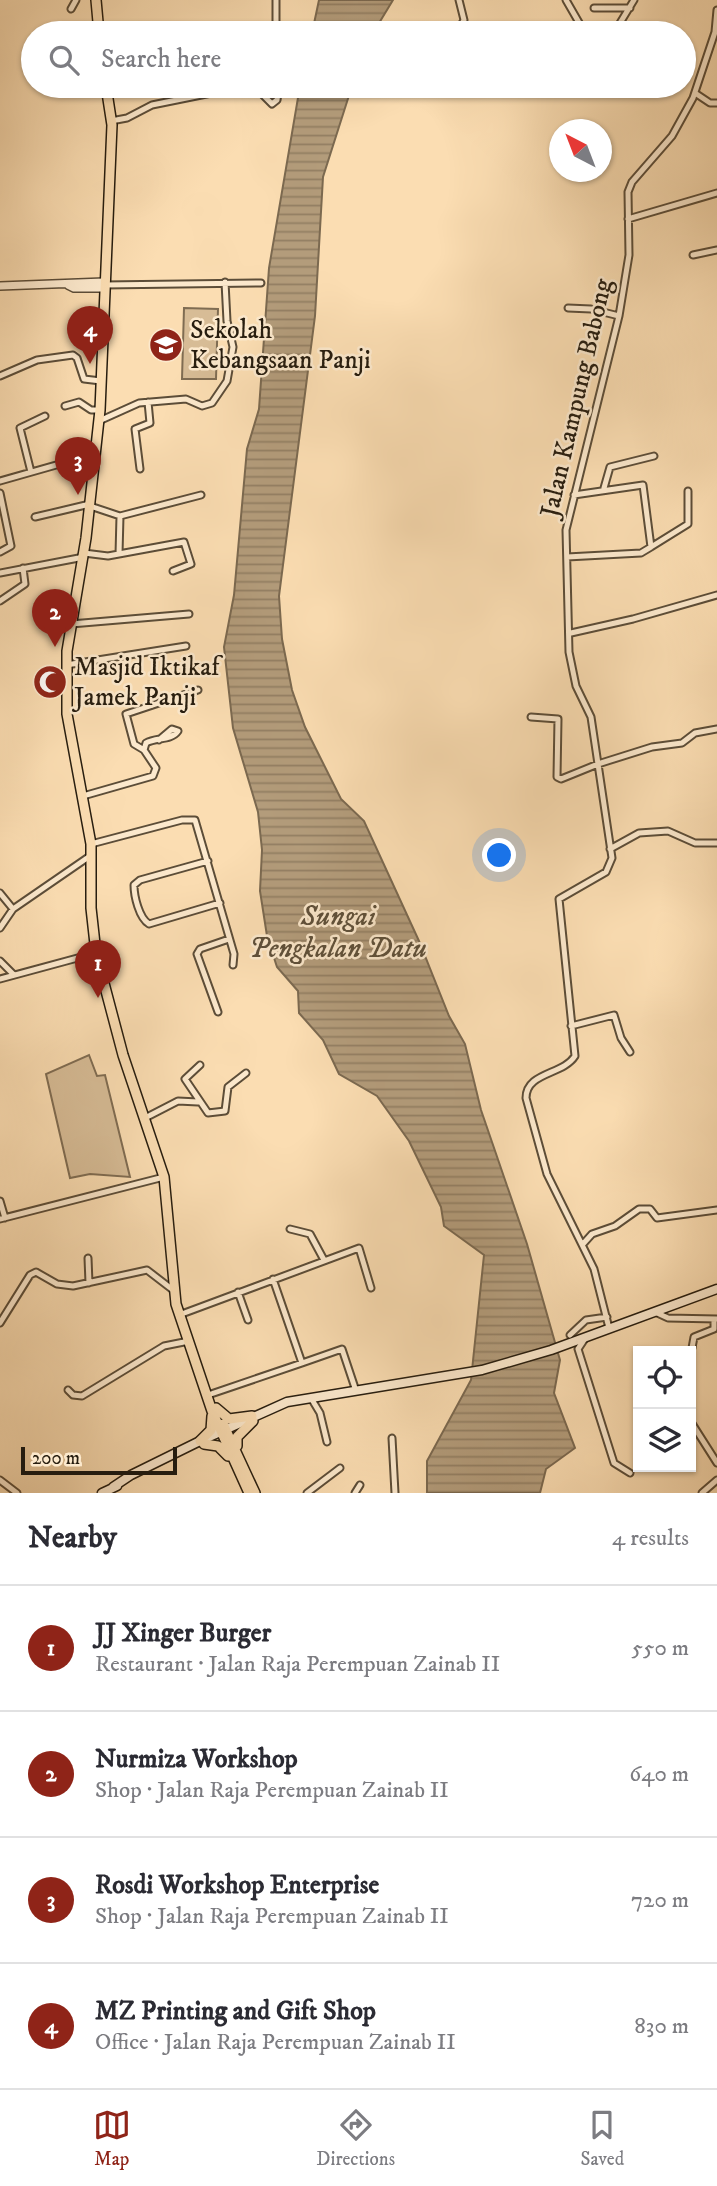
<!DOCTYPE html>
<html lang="en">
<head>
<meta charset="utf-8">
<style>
  body { margin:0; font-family:"IM FELL DW Pica",serif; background:#f2f2f3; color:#2b2b33 }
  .controls { position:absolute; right:21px; bottom:21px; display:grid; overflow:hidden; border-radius:0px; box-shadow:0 2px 5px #0004 }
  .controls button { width:63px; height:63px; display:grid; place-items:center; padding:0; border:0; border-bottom:2px solid #e1e1e2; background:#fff; color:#2b2b33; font:35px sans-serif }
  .compass { position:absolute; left:549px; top:119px; width:63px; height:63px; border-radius:50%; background:#fff; box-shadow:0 2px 5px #0004; rotate:318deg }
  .scale { position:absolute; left:21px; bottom:18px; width:156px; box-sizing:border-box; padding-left:7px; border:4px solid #271d0f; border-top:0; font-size:19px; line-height:24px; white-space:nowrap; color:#271d0f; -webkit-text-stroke:5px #fce9cd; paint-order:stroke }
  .you { position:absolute; left:500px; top:856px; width:24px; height:24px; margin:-18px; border:5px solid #fff; border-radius:50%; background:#1a73e8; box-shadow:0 0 0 10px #1a73e833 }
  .badge { display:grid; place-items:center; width:46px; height:46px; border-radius:50%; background:#8f2418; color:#fff; font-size:23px; font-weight:700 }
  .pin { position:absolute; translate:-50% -58px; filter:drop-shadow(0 2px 4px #0008) }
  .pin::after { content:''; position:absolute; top:37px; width:24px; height:21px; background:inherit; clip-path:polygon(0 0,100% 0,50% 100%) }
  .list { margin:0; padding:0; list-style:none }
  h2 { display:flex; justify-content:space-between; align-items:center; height:91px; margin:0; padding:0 28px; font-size:30px }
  h2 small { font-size:23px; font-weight:400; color:#7c7c81 }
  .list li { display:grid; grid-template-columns:46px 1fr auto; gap:21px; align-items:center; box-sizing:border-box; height:126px; padding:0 28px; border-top:2px solid #e1e1e2 }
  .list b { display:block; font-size:26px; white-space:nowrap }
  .list p { margin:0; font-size:23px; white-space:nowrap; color:#7c7c81 }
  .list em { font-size:23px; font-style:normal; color:#7c7c81 }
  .icon { flex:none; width:38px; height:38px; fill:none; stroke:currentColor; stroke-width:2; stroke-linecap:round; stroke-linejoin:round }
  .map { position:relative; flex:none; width:717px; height:1493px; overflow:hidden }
  .search { position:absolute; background:#fff; box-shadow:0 2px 5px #0004; left:21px; right:21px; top:21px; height:77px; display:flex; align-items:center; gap:18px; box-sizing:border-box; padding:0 24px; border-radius:38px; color:#7c7c81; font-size:26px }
  .sheet { height:595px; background:#fff }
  nav { display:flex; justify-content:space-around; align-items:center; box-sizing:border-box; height:98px; border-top:2px solid #e1e1e2; background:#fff; font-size:19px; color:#7c7c81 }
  nav a { display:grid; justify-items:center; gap:4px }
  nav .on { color:#8f2418 }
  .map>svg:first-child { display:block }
</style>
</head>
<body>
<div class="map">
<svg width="717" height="1493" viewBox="0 0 717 1493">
  <defs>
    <pattern id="water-rules" width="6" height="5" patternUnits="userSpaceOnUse" patternTransform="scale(1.75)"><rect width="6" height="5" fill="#b39c7b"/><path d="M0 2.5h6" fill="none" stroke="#927f63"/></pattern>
  </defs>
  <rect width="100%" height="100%" fill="#fbddb2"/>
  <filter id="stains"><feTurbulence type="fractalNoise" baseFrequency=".00286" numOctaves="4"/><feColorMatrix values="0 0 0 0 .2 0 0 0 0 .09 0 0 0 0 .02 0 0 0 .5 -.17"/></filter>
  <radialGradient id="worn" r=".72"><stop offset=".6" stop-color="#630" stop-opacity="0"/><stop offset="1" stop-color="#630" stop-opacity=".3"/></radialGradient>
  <!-- garden -->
  <path fill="#d7bc96" stroke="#7f6c52" stroke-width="2" d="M 184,308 L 218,309 L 216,379 L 182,379 Z
    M 89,1055 L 97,1076 L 105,1075 L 130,1177 L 90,1174 L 70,1178 L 46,1074 Z"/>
  <!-- water -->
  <path fill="url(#water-rules)" stroke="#7b6950" stroke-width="2" d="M 319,0 L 393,0 L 373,33 L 312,33 Z
    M 300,86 L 352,86 L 323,177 L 315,316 L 279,596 L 282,639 L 292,690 L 305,727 L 341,799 L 364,821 L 419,941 L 449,1016 L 465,1044 L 481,1110 L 527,1244 L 560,1360 L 554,1393 L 575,1448 L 546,1469 L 540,1493 L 427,1493 L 427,1461 L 471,1380 L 484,1255 L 444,1226 L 441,1207 L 409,1141 L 377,1096 L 339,1074 L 323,1040 L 299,1013 L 298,991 L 277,967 L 267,936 L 260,891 L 262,850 L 258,812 L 233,728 L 224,647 L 234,595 L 247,449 L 259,409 L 269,268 Z"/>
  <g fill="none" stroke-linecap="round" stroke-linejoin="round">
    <!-- minor casing -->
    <g stroke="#5c4d38" stroke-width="9">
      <path id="minor" d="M 566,0 L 585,33
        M 594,8 L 630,8
        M 71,9 L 76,0
        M 276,33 L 276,0
        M 457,33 L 464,20 L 459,0
        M 608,33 L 617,28 L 634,0
        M 254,86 L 272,104 L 277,100 L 279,86
        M 695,93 L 710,103 L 717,103
        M 111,121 L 127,118 L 152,105 L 246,86
        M 628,219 L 717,193
        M 693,255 L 717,250
        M 104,285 L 261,283
        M 568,308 L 591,309 L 619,316
        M 0,376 L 37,360 L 73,355 L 77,358 L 84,379 L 101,381
        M 65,406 L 79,402 L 91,410 L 100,410
        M 99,421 L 139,403 L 186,399 L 202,406 L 212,403 L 227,381 L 233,347 L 227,321 L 225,282
        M 140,469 L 135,429 L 150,423 L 148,402
        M 31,472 L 20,428 L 45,416
        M 0,481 L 95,454
        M 604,488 L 610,467 L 654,456
        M 0,493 L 11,546 L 0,552
        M 90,506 L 120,516 L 201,495
        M 35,517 L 90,504
        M 651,547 L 688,524 L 688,491
        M 84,553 L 108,556 L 184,542 L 191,564 L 173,571
        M 119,554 L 120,516
        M 567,557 L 641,553 L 651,547 L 643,485 L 574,495
        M 0,573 L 84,557
        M 0,601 L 25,584 L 23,568
        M 71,624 L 189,614
        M 571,633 L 633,619 L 717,595
        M 66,665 L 186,646
        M 531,717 L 558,719 L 557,777 L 561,779 L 598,764 L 652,747 L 682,743 L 695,733 L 717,729
        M 144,750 L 134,744 L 126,714 L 198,690
        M 83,796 L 153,776 L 156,768 L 144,750 L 146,743 C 156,737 171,741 178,731 L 172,729 L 159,740
        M 91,844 L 182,820 L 195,820 L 234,954 L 233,965
        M 610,849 L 639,833 L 668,831 L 695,843 L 717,843
        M 208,861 L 140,880 L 134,885 C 134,896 139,918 149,924 L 220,903
        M 0,893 L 13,909
        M 0,928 L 13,909 L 90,856
        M 0,961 L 14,975
        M 0,979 L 96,953
        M 218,1012 L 197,954 L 200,949 L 229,939
        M 571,1026 L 614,1015 L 621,1038 L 630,1052
        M 200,1065 L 185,1079 L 208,1113 L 225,1111 L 228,1087 L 246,1073
        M 145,1118 L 178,1101 L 198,1102
        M 0,1201 L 5,1218
        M 0,1219 L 164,1177
        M 290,1229 L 310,1234 L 324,1260
        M 583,1244 L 592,1234 L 615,1226 L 639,1209 L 650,1209 L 657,1218 L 717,1210
        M 88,1258 L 89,1283
        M 238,1292 L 248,1320
        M 655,1312 L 668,1318 L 717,1319
        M 179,1315 L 359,1248 L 371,1288
        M 0,1323 L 30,1275 L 36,1272 L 57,1284 L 73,1286 L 147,1270 L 173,1290
        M 609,1328 L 594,1269 L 547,1174 L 526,1098 C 526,1072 563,1075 575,1056 L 559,899 L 606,872 L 612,858 L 591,717 L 576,686 L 569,652 L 566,530 L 619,316 L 629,255 L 628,192 L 632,182 L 672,136 L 693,98 L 715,32 L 717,10
        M 570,1335 L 586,1320 L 607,1317
        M 586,1337 L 578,1349 L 614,1463 L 630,1473
        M 689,1351 L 692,1348 L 694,1337 L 714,1329 L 714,1319
        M 302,1363 L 342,1349 L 356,1391
        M 68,1390 L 73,1395 L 82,1396 L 164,1346 L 189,1341
        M 211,1394 L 302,1363 L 273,1279
        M 311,1398 L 320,1413 L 327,1442
        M 691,1422 L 717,1463
        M 392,1438 L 395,1493
        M 0,1480 L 17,1493
        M 307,1493 L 340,1468
        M 355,1493 L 360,1485
        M 702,1493 L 717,1480"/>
    </g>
    <!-- tertiary casing -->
    <g stroke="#5c4d38" stroke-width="10">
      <path id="tertiary" d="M 68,285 L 74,288 L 104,288
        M 0,286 L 104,282"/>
    </g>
    <!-- secondary casing -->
    <g stroke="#271d0f" stroke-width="11">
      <path id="secondary" d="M 113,1487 L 131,1475 L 200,1441 L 287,1402 L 482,1370 L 551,1350 L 717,1289
        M 102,1493 L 117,1486"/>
    </g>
    <!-- primary casing -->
    <g stroke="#271d0f" stroke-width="12">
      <path id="primary" d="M 96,0 L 99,33
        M 106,86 L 112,125 L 100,410 L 86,538 L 67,651 L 67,714 L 91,844 L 91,908 L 96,953 L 123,1055 L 164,1177 L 176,1304 L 212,1411 L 249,1493
        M 216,1408 L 229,1419 L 252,1416
        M 223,1424 L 255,1493
        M 200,1441 L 211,1430 L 212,1416
        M 204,1444 L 218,1446 L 228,1456
        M 237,1446 L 237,1437 L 253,1421"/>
    </g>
    <!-- minor -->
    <use href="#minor" stroke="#fce9cd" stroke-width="5"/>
    <!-- tertiary -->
    <use href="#tertiary" stroke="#fce9cd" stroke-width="7"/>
    <!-- secondary -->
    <use href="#secondary" stroke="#fce9cd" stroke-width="8"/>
    <!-- primary -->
    <use href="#primary" stroke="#fbddb2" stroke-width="9"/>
  </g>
  <!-- icons -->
  <defs>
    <g id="school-disc" transform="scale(1.75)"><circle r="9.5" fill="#8f2418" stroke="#fce9cd"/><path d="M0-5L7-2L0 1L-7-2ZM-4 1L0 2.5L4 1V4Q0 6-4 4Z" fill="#fff"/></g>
    <g id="mosque-disc" transform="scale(1.75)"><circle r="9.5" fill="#8f2418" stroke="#fce9cd"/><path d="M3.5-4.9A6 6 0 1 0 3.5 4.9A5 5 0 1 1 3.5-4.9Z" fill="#fff"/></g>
  </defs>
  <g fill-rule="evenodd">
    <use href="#school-disc" x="166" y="345"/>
    <use href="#mosque-disc" x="50" y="682"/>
  </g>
  <g text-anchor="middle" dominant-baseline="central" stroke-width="5" stroke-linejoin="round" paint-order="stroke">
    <!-- poi labels -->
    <g font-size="26" fill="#271d0f" stroke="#fce9cd" text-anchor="start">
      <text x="190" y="330">Sekolah<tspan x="190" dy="30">Kebangsaan Panji</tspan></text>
      <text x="74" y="667">Masjid Iktikaf<tspan x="74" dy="30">Jamek Panji</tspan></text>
    </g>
    <!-- street labels -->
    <g font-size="26" fill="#271d0f" stroke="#fce9cd">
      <text transform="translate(577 398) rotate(-77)">Jalan Kampung Babong</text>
    </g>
    <!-- water labels -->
    <g font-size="28" font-style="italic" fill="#5f503a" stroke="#fce9cd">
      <text x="338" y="916">Sungai<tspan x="338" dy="32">Pengkalan Datu</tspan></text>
    </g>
  </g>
  <rect width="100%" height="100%" filter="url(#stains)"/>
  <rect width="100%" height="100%" fill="url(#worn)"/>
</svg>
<div class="controls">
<button><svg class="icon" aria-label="locate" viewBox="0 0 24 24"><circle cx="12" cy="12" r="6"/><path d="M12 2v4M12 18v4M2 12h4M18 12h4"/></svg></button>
<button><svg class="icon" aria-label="layers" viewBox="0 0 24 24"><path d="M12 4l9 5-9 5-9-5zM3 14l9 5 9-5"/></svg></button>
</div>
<svg class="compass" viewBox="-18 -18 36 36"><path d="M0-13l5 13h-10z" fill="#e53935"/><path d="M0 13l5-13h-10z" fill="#7c7c81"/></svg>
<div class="scale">200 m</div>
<div class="you"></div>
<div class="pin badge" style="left:98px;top:998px">1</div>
<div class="pin badge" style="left:55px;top:647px">2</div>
<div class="pin badge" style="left:78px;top:495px">3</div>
<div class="pin badge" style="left:90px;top:364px">4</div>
<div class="search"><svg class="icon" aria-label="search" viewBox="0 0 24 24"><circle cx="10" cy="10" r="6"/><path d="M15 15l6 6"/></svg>Search here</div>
</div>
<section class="sheet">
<h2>Nearby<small>4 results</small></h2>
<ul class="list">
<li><span class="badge">1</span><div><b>JJ Xinger Burger</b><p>Restaurant · Jalan Raja Perempuan Zainab II</p></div><em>550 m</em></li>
<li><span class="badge">2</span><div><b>Nurmiza Workshop</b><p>Shop · Jalan Raja Perempuan Zainab II</p></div><em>640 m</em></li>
<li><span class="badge">3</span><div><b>Rosdi Workshop Enterprise</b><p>Shop · Jalan Raja Perempuan Zainab II</p></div><em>720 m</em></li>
<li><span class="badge">4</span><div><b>MZ Printing and Gift Shop</b><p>Office · Jalan Raja Perempuan Zainab II</p></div><em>830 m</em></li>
</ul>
</section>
<nav>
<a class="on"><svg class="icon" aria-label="map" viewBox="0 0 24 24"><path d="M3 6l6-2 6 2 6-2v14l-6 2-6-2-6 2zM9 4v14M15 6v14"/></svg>Map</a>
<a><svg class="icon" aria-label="directions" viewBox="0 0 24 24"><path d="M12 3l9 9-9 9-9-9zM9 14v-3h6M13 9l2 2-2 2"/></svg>Directions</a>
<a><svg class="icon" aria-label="saved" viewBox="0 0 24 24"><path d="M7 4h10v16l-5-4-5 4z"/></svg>Saved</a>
</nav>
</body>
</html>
